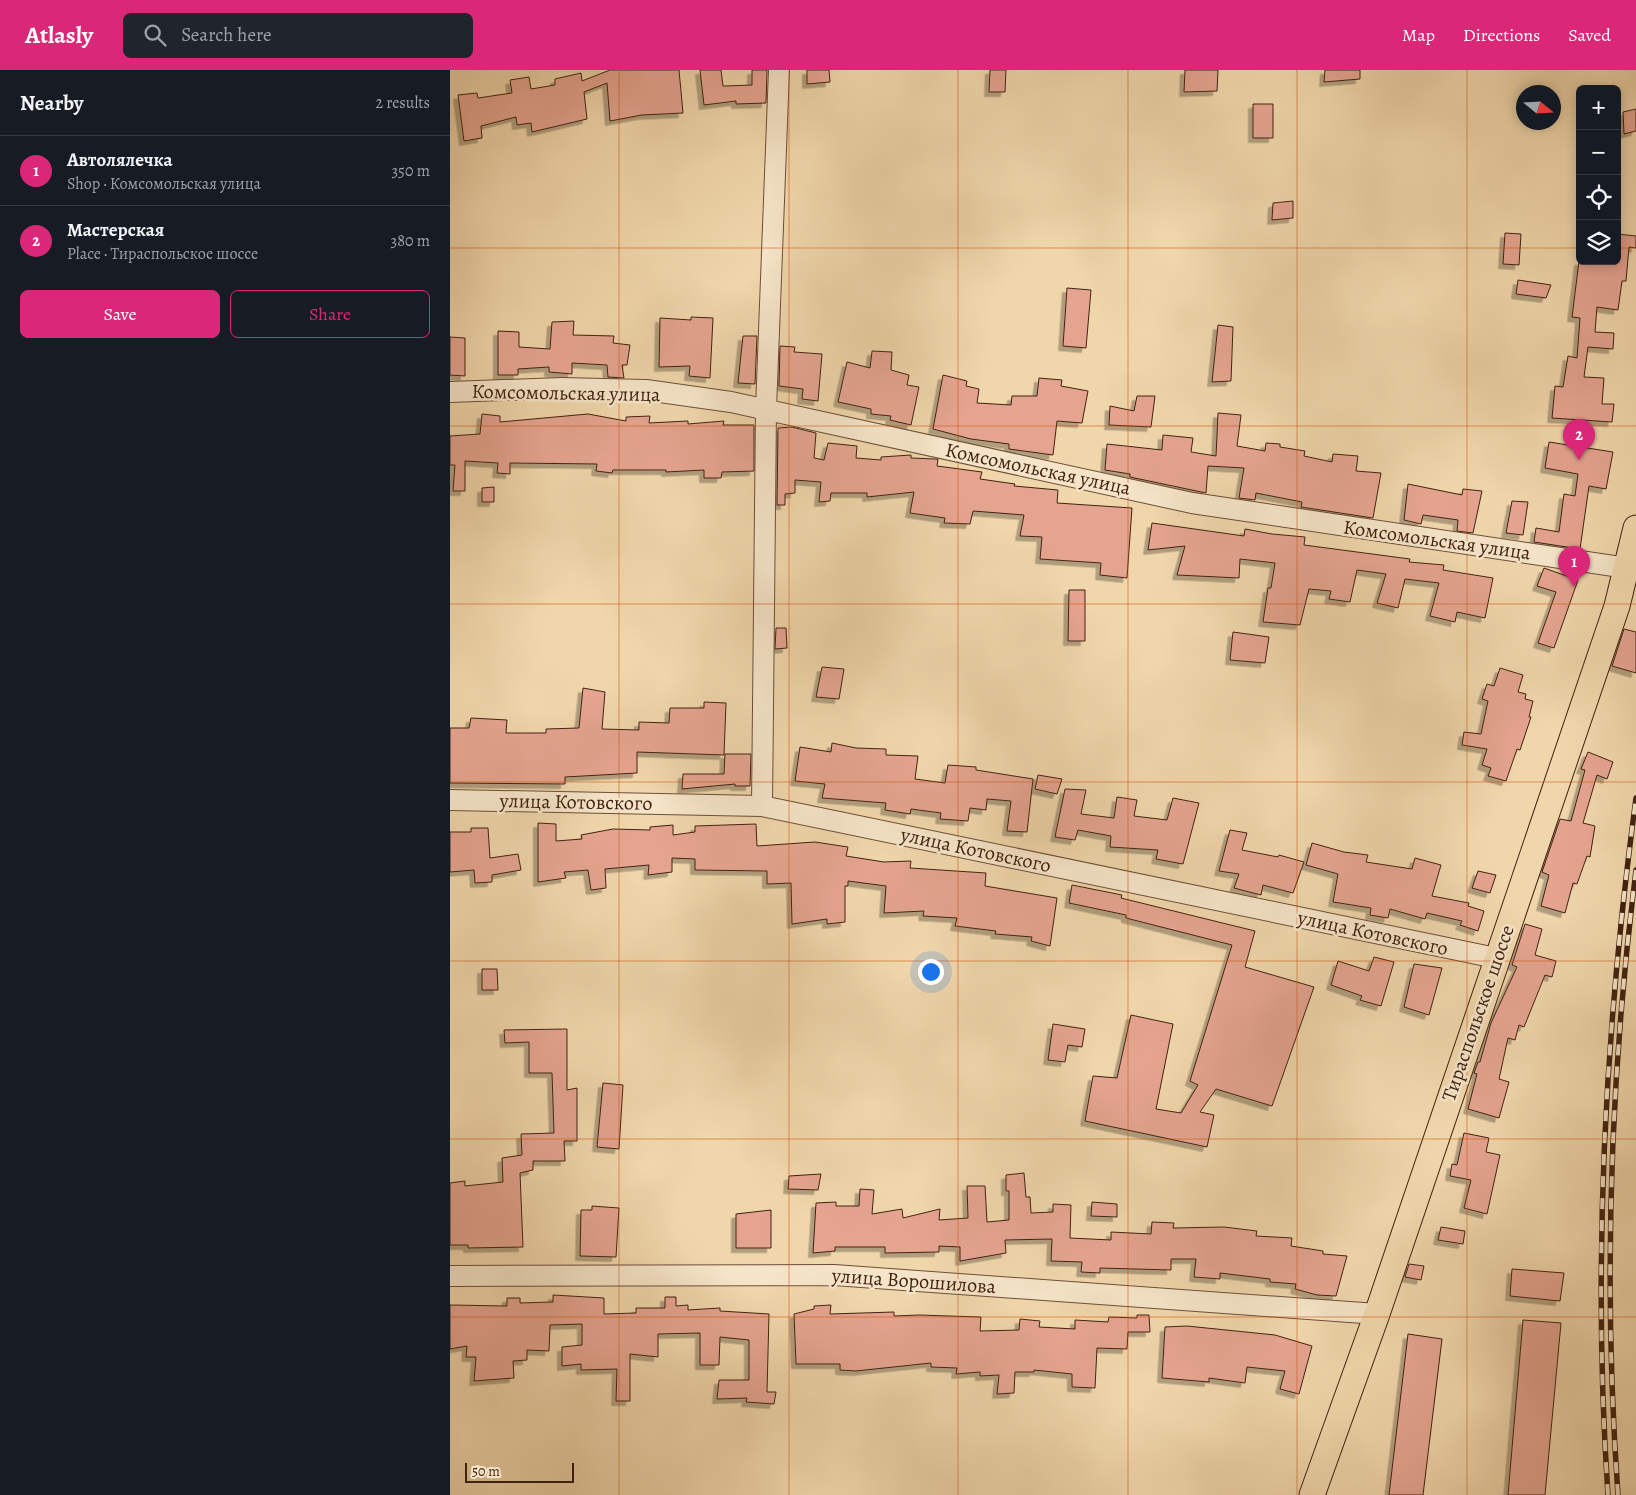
<!DOCTYPE html>
<html lang="en">
<head>
<meta charset="utf-8">
<style>
  body { margin:0; font-family:Alegreya,serif; background:#20242c; color:#f1f3f6 }
  .controls { position:absolute; right:15px; top:15px; display:grid; overflow:hidden; border-radius:8px; box-shadow:0 2px 12px #0003 }
  .controls button { width:45px; height:45px; display:grid; place-items:center; padding:0; border:0; border-bottom:1px solid #363941; background:#171b24; color:#f1f3f6; font:25px sans-serif }
  .compass { position:absolute; left:1066px; top:15px; width:45px; height:45px; border-radius:50%; background:#171b24; box-shadow:0 2px 12px #0003; rotate:108deg }
  .scale { position:absolute; left:15px; bottom:12px; width:109px; box-sizing:border-box; padding-left:5px; border:2px solid #412211; border-top:0; font-size:14px; line-height:18px; white-space:nowrap; color:#412211; -webkit-text-stroke:4px #f5e4c8; paint-order:stroke }
  .you { position:absolute; left:480px; top:901px; width:18px; height:18px; margin:-12px; border:4px solid #fff; border-radius:50%; background:#1a73e8; box-shadow:0 0 0 8px #1a73e833 }
  .badge { display:grid; place-items:center; width:32px; height:32px; border-radius:50%; background:#db2777; color:#fff; font-size:16px; font-weight:700 }
  .pin { position:absolute; translate:-50% -41px; filter:drop-shadow(0 1px 2px #0008) }
  .pin::after { content:''; position:absolute; top:26px; width:18px; height:15px; background:inherit; clip-path:polygon(0 0,100% 0,50% 100%) }
  .list { margin:0; padding:0; list-style:none }
  h2 { display:flex; justify-content:space-between; align-items:center; height:65px; margin:0; padding:0 20px; font-size:21px }
  h2 small { font-size:16px; font-weight:400; color:#9ea1a6 }
  .list li { display:grid; grid-template-columns:32px 1fr auto; gap:15px; align-items:center; box-sizing:border-box; height:70px; padding:0 20px; border-top:1px solid #363941 }
  .list b { display:block; font-size:19px; white-space:nowrap }
  .list p { margin:0; font-size:16px; white-space:nowrap; color:#9ea1a6 }
  .list em { font-size:16px; font-style:normal; color:#9ea1a6 }
  .actions { display:flex; gap:10px; padding:15px 20px }
  .actions a { flex:1; padding:11px 0; border:1px solid #db2777; border-radius:8px; text-align:center; font-size:18px; color:#db2777 }
  .actions .main { background:#db2777; color:#fff }
  .icon { flex:none; width:28px; height:28px; fill:none; stroke:currentColor; stroke-width:2; stroke-linecap:round; stroke-linejoin:round }
  .map { position:relative; flex:none; width:1186px; height:1425px; overflow:hidden }
  header { display:flex; align-items:center; gap:30px; box-sizing:border-box; height:70px; padding:0 25px; background:#db2777; color:#fff }
  header strong { font-size:24px }
  nav { display:flex; gap:28px; margin-inline-start:auto; font-size:18px }
  .search { width:350px; height:45px; background:#20242c; display:flex; align-items:center; gap:12px; box-sizing:border-box; padding:0 18px; border-radius:8px; color:#9ea1a6; font-size:19px }
  main { display:flex }
  aside { flex:1; background:#171b24 }
  .map>svg:first-child { display:block }
</style>
</head>
<body>
<header>
<strong>Atlasly</strong>
<div class="search"><svg class="icon" aria-label="search" viewBox="0 0 24 24"><circle cx="10" cy="10" r="6"/><path d="M15 15l6 6"/></svg>Search here</div>
<nav><a>Map</a><a>Directions</a><a>Saved</a></nav>
</header>
<main>
<aside>
<h2>Nearby<small>2 results</small></h2>
<ul class="list">
<li><span class="badge">1</span><div><b>Автолялечка</b><p>Shop · Комсомольская улица</p></div><em>350 m</em></li>
<li><span class="badge">2</span><div><b>Мастерская</b><p>Place · Тираспольское шоссе</p></div><em>380 m</em></li>
</ul>
<div class="actions"><a class="main">Save</a><a>Share</a></div>
</aside>
<div class="map">
<svg width="1186" height="1425" viewBox="0 0 1186 1425">
  <defs>
    <filter id="shadow"><feDropShadow dx="-4.5" dy="4.5" stdDeviation="0" flood-color="#0004"/></filter>
  </defs>
  <rect width="100%" height="100%" fill="#f0d6ab"/>
  <filter id="stains"><feTurbulence type="fractalNoise" baseFrequency=".004" numOctaves="4"/><feColorMatrix values="0 0 0 0 .2 0 0 0 0 .09 0 0 0 0 .02 0 0 0 .5 -.17"/></filter>
  <radialGradient id="worn" r=".72"><stop offset=".6" stop-color="#630" stop-opacity="0"/><stop offset="1" stop-color="#630" stop-opacity=".3"/></radialGradient>
  <!-- building -->
  <path fill="#e5a490" stroke="#412211" filter="url(#shadow)" d="M 160,0 L 229,0 L 233,43 L 192,45 L 160,51 L 157,13 L 134,22 L 137,49 L 82,62 L 81,53 L 67,55 L 66,47 L 31,56 L 32,68 L 14,71 L 8,25 L 27,23 L 28,28 L 62,23 L 60,10 L 79,7 L 81,19 L 105,15 L 105,9 L 131,3 L 132,11 Z
    M 250,0 L 271,0 L 273,16 L 276,16 L 302,15 L 302,0 L 317,0 L 316,33 L 286,34 L 286,31 L 254,35 Z
    M 357,0 L 379,0 L 380,12 L 357,14 Z
    M 540,0 L 556,0 L 555,22 L 539,22 Z
    M 735,0 L 768,0 L 767,21 L 734,22 Z
    M 875,0 L 910,0 L 910,9 L 874,12 Z
    M 803,34 L 823,34 L 823,68 L 803,68 Z
    M 1186,39 L 1186,61 L 1174,64 L 1173,42 Z
    M 843,131 L 843,148 L 822,150 L 823,133 Z
    M 1055,163 L 1071,164 L 1069,195 L 1053,194 Z
    M 1167,164 L 1186,166 L 1186,178 L 1179,177 L 1176,211 L 1172,211 L 1168,240 L 1147,237 L 1145,262 L 1164,263 L 1163,279 L 1138,277 L 1134,307 L 1154,308 L 1152,334 L 1164,334 L 1162,352 L 1102,348 L 1105,316 L 1113,317 L 1118,286 L 1127,288 L 1130,248 L 1122,247 L 1129,191 L 1167,191 Z
    M 1068,210 L 1101,215 L 1096,228 L 1066,224 Z
    M 617,218 L 641,220 L 636,278 L 613,276 Z
    M 241,247 L 263,248 L 260,308 L 239,306 L 240,296 L 209,297 L 210,248 L 241,250 Z
    M 124,251 L 123,265 L 164,266 L 163,273 L 180,275 L 177,295 L 172,295 L 174,308 L 158,307 L 157,295 L 122,293 L 122,304 L 99,302 L 99,297 L 68,299 L 68,305 L 48,305 L 48,261 L 69,262 L 69,277 L 100,279 L 102,252 Z
    M 768,255 L 783,257 L 781,311 L 762,312 Z
    M 293,266 L 307,266 L 305,314 L 288,313 Z
    M 0,267 L 15,268 L 15,306 L 0,305 Z
    M 330,276 L 345,277 L 344,282 L 372,284 L 368,331 L 352,329 L 353,319 L 329,316 Z
    M 422,281 L 442,282 L 441,300 L 459,305 L 457,315 L 469,317 L 461,355 L 440,350 L 441,346 L 421,344 L 421,339 L 388,332 L 397,292 L 420,298 Z
    M 493,305 L 517,311 L 516,316 L 529,319 L 527,333 L 561,335 L 562,326 L 587,326 L 589,308 L 612,310 L 611,316 L 638,321 L 632,353 L 607,351 L 603,385 L 559,379 L 559,374 L 521,369 L 483,359 Z
    M 687,326 L 705,326 L 701,357 L 659,355 L 660,336 L 684,341 Z
    M 768,343 L 791,345 L 787,376 L 815,381 L 816,373 L 830,374 L 830,377 L 855,381 L 854,386 L 882,392 L 883,384 L 908,386 L 906,401 L 931,403 L 923,448 L 851,437 L 852,432 L 806,423 L 805,430 L 789,428 L 794,398 L 758,396 L 756,423 L 680,407 L 680,404 L 655,400 L 657,374 L 712,380 L 713,365 L 743,368 L 741,382 L 766,386 Z
    M 32,344 L 50,346 L 50,352 L 138,344 L 176,351 L 176,347 L 200,346 L 199,353 L 238,351 L 238,354 L 274,351 L 273,355 L 304,355 L 304,401 L 272,402 L 271,408 L 254,408 L 254,400 L 216,402 L 216,400 L 163,400 L 162,403 L 146,401 L 147,394 L 60,393 L 60,404 L 47,403 L 48,393 L 15,391 L 15,421 L 3,421 L 5,395 L 0,395 L 0,366 L 30,364 Z
    M 342,357 L 366,363 L 364,388 L 374,390 L 378,373 L 407,376 L 406,388 L 431,390 L 431,387 L 461,385 L 461,388 L 485,389 L 488,389 L 487,396 L 532,402 L 530,409 L 565,414 L 564,416 L 608,420 L 607,433 L 682,438 L 677,508 L 650,505 L 651,493 L 590,489 L 592,467 L 570,466 L 574,445 L 523,441 L 520,454 L 494,453 L 495,448 L 460,443 L 464,422 L 417,427 L 417,423 L 381,423 L 380,431 L 369,432 L 371,412 L 345,410 L 345,423 L 335,424 L 335,435 L 327,435 L 328,358 Z
    M 1099,372 L 1163,382 L 1156,419 L 1139,416 L 1130,479 L 1084,472 L 1086,458 L 1109,462 L 1114,424 L 1125,426 L 1128,404 L 1095,398 Z
    M 958,414 L 1012,425 L 1013,419 L 1032,421 L 1023,463 L 1007,461 L 1008,450 L 973,445 L 971,454 L 954,450 Z
    M 44,417 L 44,432 L 32,432 L 32,418 Z
    M 1062,431 L 1078,432 L 1073,465 L 1056,463 Z
    M 702,453 L 794,466 L 795,459 L 822,464 L 855,467 L 854,475 L 960,489 L 959,492 L 994,495 L 993,500 L 1043,508 L 1035,548 L 1007,542 L 1005,552 L 980,546 L 989,513 L 955,509 L 948,538 L 927,533 L 936,504 L 907,500 L 900,532 L 879,529 L 881,521 L 859,519 L 850,555 L 813,552 L 818,518 L 821,518 L 825,493 L 790,489 L 789,508 L 727,505 L 735,476 L 698,480 Z
    M 1094,498 L 1128,510 L 1104,578 L 1088,573 L 1106,522 L 1087,516 Z
    M 619,520 L 635,520 L 635,571 L 618,571 Z
    M 326,558 L 336,558 L 337,578 L 325,579 Z
    M 1174,559 L 1186,562 L 1186,603 L 1162,596 Z
    M 783,562 L 819,567 L 815,593 L 780,590 Z
    M 372,597 L 394,599 L 389,629 L 366,627 Z
    M 1050,598 L 1073,605 L 1068,622 L 1076,624 L 1075,629 L 1083,631 L 1079,647 L 1081,647 L 1070,680 L 1067,679 L 1056,711 L 1038,706 L 1041,698 L 1032,695 L 1037,679 L 1012,675 L 1014,662 L 1031,664 L 1038,631 L 1032,629 L 1037,614 L 1044,616 Z
    M 133,618 L 155,622 L 152,659 L 189,660 L 189,652 L 219,653 L 220,638 L 254,638 L 254,632 L 276,633 L 274,685 L 187,682 L 187,703 L 115,707 L 115,714 L 0,713 L 0,658 L 19,658 L 21,648 L 57,650 L 56,663 L 96,663 L 96,659 L 129,658 Z
    M 382,673 L 406,678 L 436,679 L 436,685 L 468,686 L 465,709 L 495,713 L 498,695 L 526,697 L 526,700 L 583,709 L 577,762 L 557,761 L 561,731 L 537,729 L 536,740 L 520,738 L 518,751 L 490,749 L 491,743 L 461,739 L 460,744 L 435,740 L 436,733 L 372,728 L 375,714 L 345,711 L 350,677 L 381,682 Z
    M 1138,682 L 1163,692 L 1157,709 L 1147,705 L 1133,753 L 1145,756 L 1140,787 L 1137,786 L 1127,814 L 1123,813 L 1115,843 L 1091,836 L 1099,805 L 1092,802 L 1110,749 L 1121,751 L 1135,700 L 1131,699 Z
    M 275,684 L 301,684 L 300,716 L 285,716 L 285,714 L 232,719 L 233,704 L 274,704 Z
    M 588,705 L 612,709 L 607,724 L 585,719 Z
    M 615,719 L 636,720 L 631,744 L 664,748 L 667,727 L 687,730 L 684,746 L 717,750 L 723,728 L 749,733 L 733,794 L 706,789 L 708,780 L 660,777 L 661,766 L 628,760 L 625,770 L 605,767 Z
    M 88,753 L 106,754 L 106,771 L 132,769 L 131,765 L 163,759 L 200,760 L 200,757 L 223,755 L 223,765 L 245,762 L 245,756 L 306,754 L 307,776 L 365,772 L 398,777 L 396,786 L 434,792 L 461,791 L 460,798 L 536,803 L 535,816 L 607,828 L 600,876 L 581,871 L 582,867 L 545,864 L 546,861 L 505,856 L 507,848 L 473,846 L 474,841 L 434,843 L 436,816 L 398,811 L 398,816 L 395,816 L 395,852 L 377,854 L 377,849 L 342,854 L 341,813 L 317,814 L 317,801 L 245,800 L 245,789 L 222,788 L 222,802 L 198,805 L 199,795 L 155,799 L 156,818 L 141,820 L 138,800 L 114,802 L 116,808 L 88,812 Z
    M 21,758 L 38,758 L 40,788 L 68,784 L 71,800 L 42,805 L 42,812 L 25,813 L 24,800 L 0,802 L 0,762 L 21,762 Z
    M 780,760 L 797,763 L 792,780 L 828,787 L 829,785 L 854,792 L 843,823 L 813,815 L 811,825 L 784,818 L 789,804 L 769,801 Z
    M 862,773 L 894,782 L 918,785 L 916,792 L 962,799 L 965,788 L 991,795 L 982,826 L 1019,833 L 1018,836 L 1034,841 L 1028,861 L 1010,855 L 1012,851 L 977,843 L 975,849 L 940,839 L 938,848 L 920,845 L 921,838 L 883,832 L 888,804 L 856,795 Z
    M 1028,801 L 1046,805 L 1040,823 L 1022,818 Z
    M 622,815 L 672,825 L 671,828 L 805,861 L 795,897 L 864,917 L 822,1036 L 766,1019 L 750,1042 L 764,1045 L 757,1077 L 635,1051 L 643,1006 L 667,1008 L 681,945 L 723,954 L 706,1039 L 731,1043 L 748,1015 L 740,1011 L 782,875 L 676,848 L 676,845 L 619,833 Z
    M 1075,854 L 1092,859 L 1085,885 L 1106,891 L 1102,907 L 1095,905 L 1074,957 L 1069,955 L 1065,970 L 1058,968 L 1049,1009 L 1059,1012 L 1049,1048 L 1018,1039 L 1027,1004 L 1024,1003 L 1028,992 L 1030,992 L 1041,953 L 1067,897 L 1062,895 Z
    M 924,887 L 944,892 L 931,936 L 910,930 L 912,926 L 881,915 L 888,891 L 919,901 Z
    M 964,894 L 992,898 L 979,945 L 954,937 Z
    M 32,899 L 47,899 L 48,920 L 32,920 Z
    M 603,954 L 635,959 L 632,977 L 618,975 L 615,992 L 598,990 Z
    M 117,959 L 117,1020 L 127,1018 L 127,1071 L 114,1071 L 115,1091 L 83,1091 L 83,1100 L 70,1103 L 73,1177 L 18,1178 L 18,1175 L 0,1175 L 0,1113 L 15,1111 L 15,1116 L 53,1112 L 52,1088 L 72,1085 L 71,1064 L 104,1063 L 102,1003 L 79,1003 L 79,972 L 55,973 L 54,960 Z
    M 153,1013 L 173,1015 L 169,1079 L 147,1077 Z
    M 1014,1063 L 1039,1068 L 1036,1082 L 1050,1085 L 1037,1144 L 1014,1138 L 1021,1110 L 1000,1106 L 1002,1094 L 1007,1095 Z
    M 574,1103 L 576,1127 L 580,1127 L 581,1143 L 603,1142 L 603,1134 L 621,1135 L 620,1168 L 661,1170 L 661,1162 L 701,1164 L 702,1152 L 724,1153 L 723,1158 L 774,1157 L 807,1161 L 806,1166 L 842,1168 L 841,1176 L 873,1181 L 873,1184 L 897,1186 L 886,1226 L 867,1225 L 845,1219 L 846,1214 L 820,1212 L 820,1209 L 770,1203 L 770,1209 L 744,1207 L 746,1189 L 721,1189 L 721,1200 L 650,1198 L 650,1203 L 631,1202 L 632,1192 L 601,1191 L 602,1169 L 555,1170 L 556,1183 L 510,1191 L 510,1177 L 489,1176 L 489,1182 L 435,1183 L 435,1177 L 385,1177 L 385,1181 L 363,1183 L 366,1133 L 386,1132 L 386,1136 L 409,1136 L 410,1119 L 424,1120 L 422,1144 L 452,1139 L 453,1148 L 490,1139 L 489,1150 L 518,1148 L 517,1116 L 535,1116 L 537,1152 L 559,1150 L 559,1121 L 556,1121 L 556,1105 Z
    M 371,1104 L 368,1120 L 338,1119 L 339,1106 Z
    M 642,1132 L 667,1134 L 667,1147 L 641,1146 Z
    M 142,1136 L 169,1138 L 166,1187 L 130,1186 L 131,1140 L 142,1140 Z
    M 321,1140 L 321,1178 L 286,1178 L 286,1144 Z
    M 991,1157 L 1015,1161 L 1013,1174 L 988,1170 Z
    M 959,1194 L 974,1196 L 971,1210 L 955,1207 Z
    M 1062,1199 L 1114,1203 L 1110,1231 L 1060,1226 Z
    M 103,1225 L 154,1228 L 154,1244 L 186,1243 L 186,1238 L 215,1238 L 215,1227 L 226,1227 L 226,1236 L 238,1235 L 238,1240 L 270,1238 L 270,1241 L 319,1244 L 317,1322 L 326,1322 L 324,1334 L 296,1332 L 297,1328 L 267,1329 L 269,1310 L 299,1310 L 299,1270 L 270,1267 L 269,1295 L 250,1295 L 250,1263 L 208,1264 L 208,1287 L 180,1284 L 180,1331 L 166,1331 L 167,1299 L 131,1300 L 131,1294 L 112,1296 L 112,1277 L 132,1275 L 132,1254 L 100,1255 L 99,1281 L 77,1280 L 77,1290 L 63,1291 L 64,1308 L 24,1311 L 26,1287 L 16,1287 L 17,1276 L 0,1279 L 0,1235 L 57,1236 L 57,1228 L 70,1228 L 70,1233 L 103,1232 Z
    M 381,1235 L 380,1244 L 444,1242 L 444,1246 L 469,1245 L 531,1247 L 530,1261 L 569,1260 L 570,1249 L 590,1251 L 589,1257 L 625,1259 L 625,1250 L 658,1252 L 659,1247 L 687,1248 L 687,1245 L 699,1245 L 700,1262 L 678,1262 L 677,1279 L 647,1278 L 645,1318 L 622,1317 L 622,1304 L 584,1300 L 584,1302 L 565,1302 L 564,1323 L 547,1324 L 549,1305 L 530,1306 L 530,1302 L 506,1304 L 507,1298 L 481,1297 L 481,1293 L 406,1301 L 390,1300 L 390,1294 L 346,1294 L 344,1244 L 364,1239 L 364,1236 Z
    M 1073,1250 L 1111,1253 L 1095,1425 L 1058,1425 Z
    M 737,1256 L 825,1265 L 862,1276 L 849,1324 L 830,1319 L 835,1301 L 797,1297 L 795,1313 L 759,1308 L 759,1312 L 712,1308 L 715,1257 Z
    M 958,1264 L 992,1269 L 973,1425 L 939,1425 Z"/>
  <g fill="none" stroke-linecap="round" stroke-linejoin="round">
    <!-- minor casing -->
    <g stroke="#6d4f38" stroke-width="22">
      <path id="minor" d="M 0,322 L 112,318 L 196,320 L 281,332 L 742,433 L 1177,498
        M 0,730 L 312,736 L 1046,888
        M 312,736 L 316,339 L 329,0
        M 0,1206 L 384,1205 L 927,1244"/>
    </g>
    <!-- major casing -->
    <g stroke="#412211" stroke-width="27">
      <path id="major" d="M 862,1425 L 927,1244 L 1167,536 L 1186,458"/>
    </g>
    <!-- minor -->
    <use href="#minor" stroke="#f5e4c8" stroke-width="20"/>
    <!-- major -->
    <use href="#major" stroke="#f0d6ab" stroke-width="25"/>
    <!-- rail casing -->
    <g stroke="#412211" stroke-width="5.5">
      <path id="rail" d="M 1158,1425 C 1142,1192 1155,959 1186,728
        M 1168,1425 C 1153,1217 1160,1006 1186,800"/>
    </g>
    <!-- rail -->
    <use href="#rail" stroke="#f5e4c8" stroke-width="4" stroke-dasharray="11" stroke-linecap="butt"/>
  </g>
  <!-- grid -->
  <path fill="none" stroke="#cf510d" stroke-width="1" stroke-opacity="0.55" d="M 169,0 L 169,1425M 339,0 L 339,1425M 508,0 L 508,1425M 678,0 L 678,1425M 847,0 L 847,1425M 1017,0 L 1017,1425M 0,178 L 1130,178M 1167,178 L 1186,178M 0,356 L 1186,356M 0,534 L 1186,534M 0,712 L 1186,712M 0,891 L 1186,891M 0,1069 L 1186,1069M 0,1247 L 1186,1247"/>
  <g text-anchor="middle" dominant-baseline="central" stroke-width="5" stroke-linejoin="round" paint-order="stroke">
    <!-- street labels -->
    <g font-size="20" fill="#412211" stroke="#f5e4c8">
      <text transform="translate(116 323) rotate(1)">Комсомольская улица</text>
      <text transform="translate(588 399) rotate(12)">Комсомольская улица</text>
      <text transform="translate(987 470) rotate(8)">Комсомольская улица</text>
      <text transform="translate(126 732) rotate(1)">улица Котовского</text>
      <text transform="translate(526 780) rotate(12)">улица Котовского</text>
      <text transform="translate(923 863) rotate(12)">улица Котовского</text>
      <text transform="translate(1028 943) rotate(-71)">Тираспольское шоссе</text>
      <text transform="translate(464 1211) rotate(4)">улица Ворошилова</text>
    </g>
  </g>
  <rect width="100%" height="100%" filter="url(#stains)"/>
  <rect width="100%" height="100%" fill="url(#worn)"/>
</svg>
<div class="controls">
<button>+</button>
<button>−</button>
<button><svg class="icon" aria-label="locate" viewBox="0 0 24 24"><circle cx="12" cy="12" r="6"/><path d="M12 2v4M12 18v4M2 12h4M18 12h4"/></svg></button>
<button><svg class="icon" aria-label="layers" viewBox="0 0 24 24"><path d="M12 4l9 5-9 5-9-5zM3 14l9 5 9-5"/></svg></button>
</div>
<svg class="compass" viewBox="-18 -18 36 36"><path d="M0-13l5 13h-10z" fill="#e53935"/><path d="M0 13l5-13h-10z" fill="#9ea1a6"/></svg>
<div class="scale">50 m</div>
<div class="you"></div>
<div class="pin badge" style="left:1124px;top:517px">1</div>
<div class="pin badge" style="left:1129px;top:390px">2</div>
</div>
</main>
</body>
</html>
